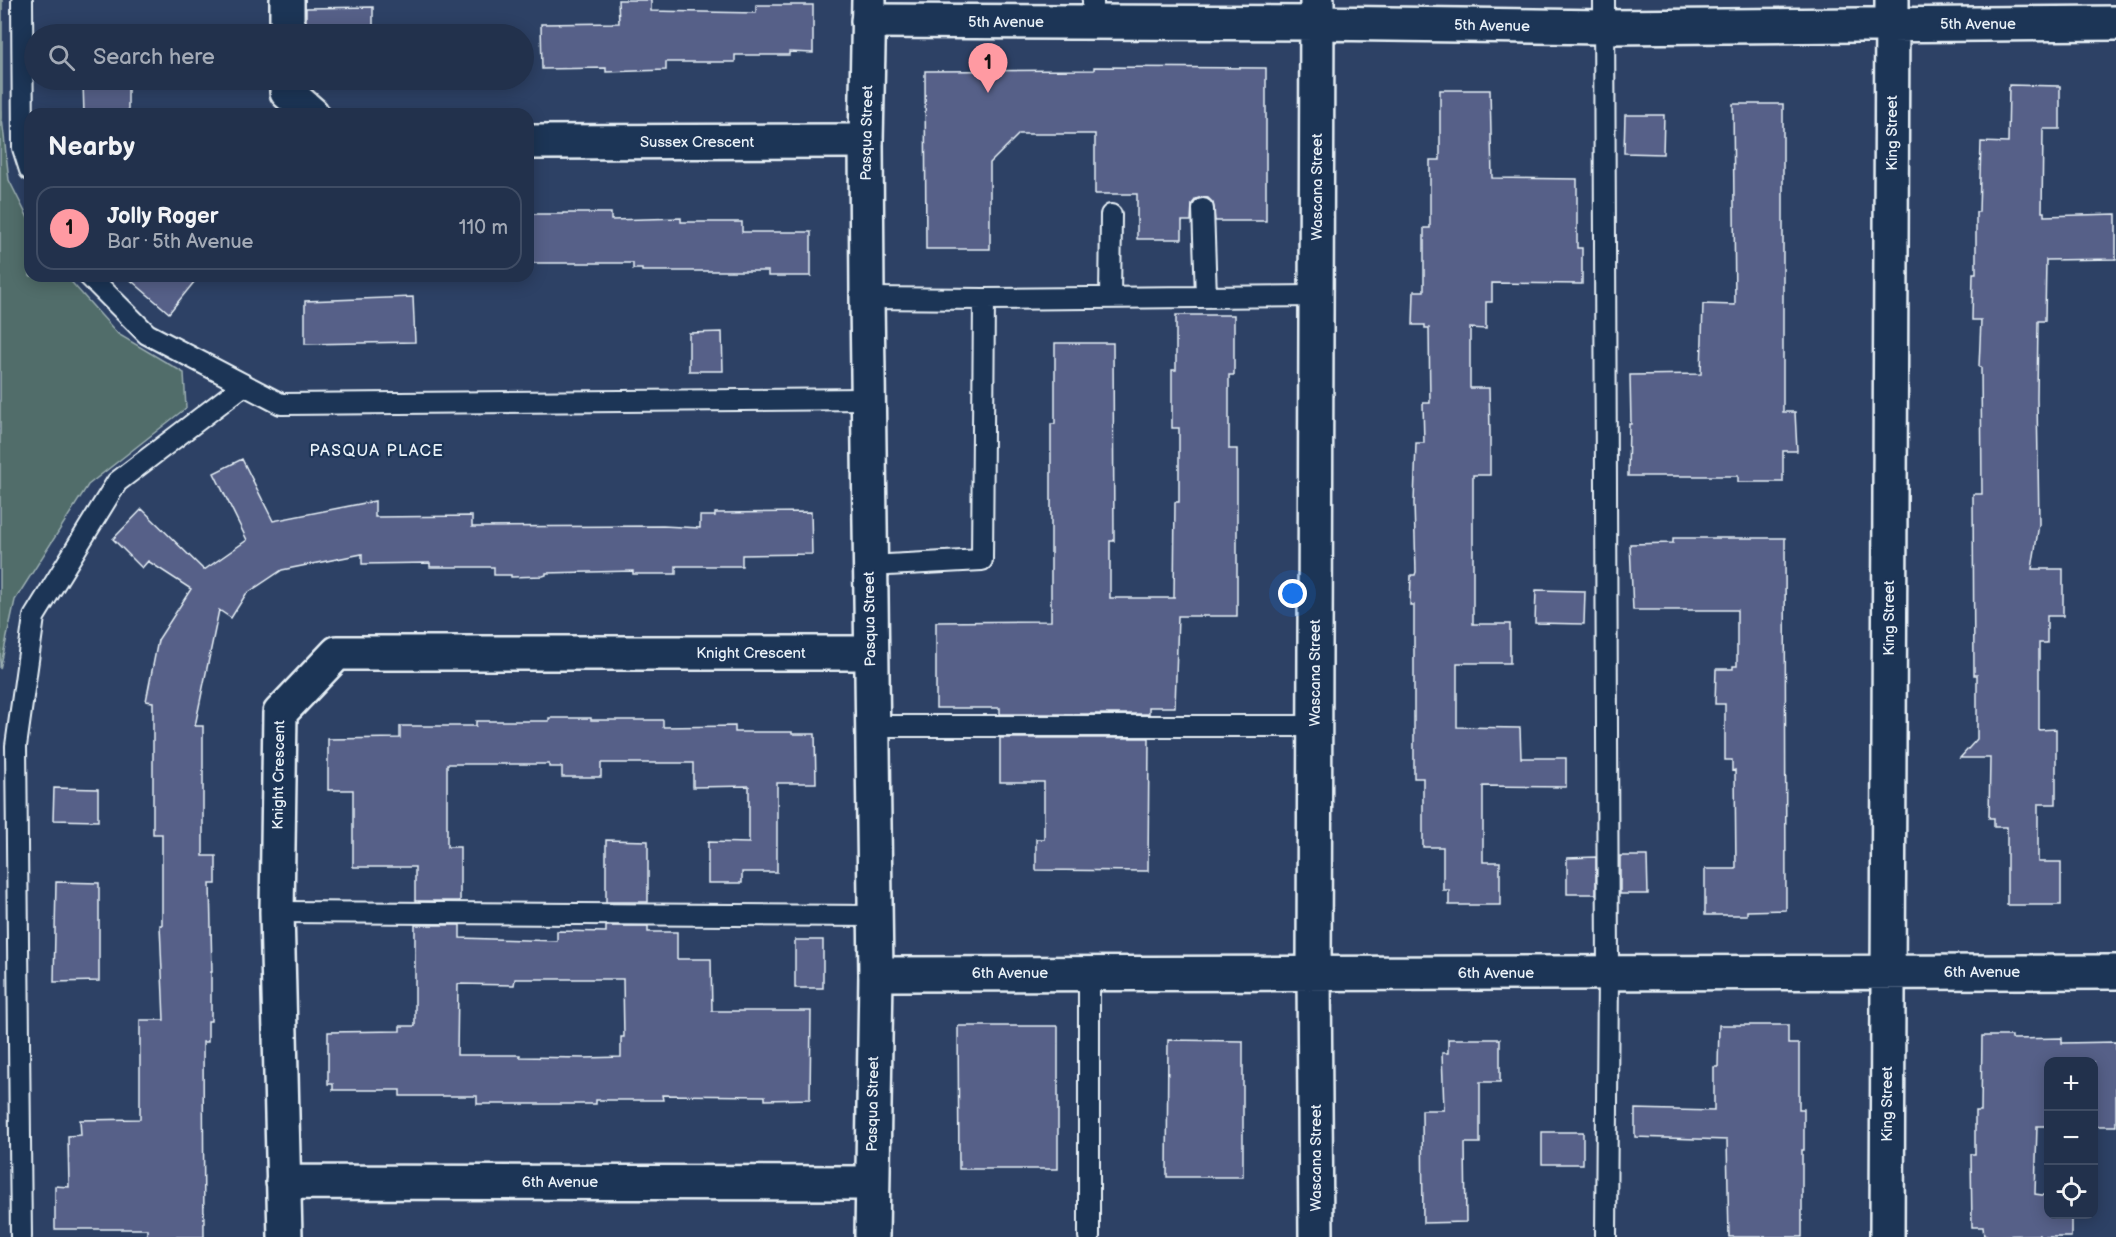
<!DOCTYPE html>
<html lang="en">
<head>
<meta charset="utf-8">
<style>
  body { margin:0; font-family:"Balsamiq Sans",sans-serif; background:#2a3953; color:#f1f3f6 }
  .controls { position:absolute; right:18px; bottom:18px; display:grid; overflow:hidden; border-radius:12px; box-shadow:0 3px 15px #0003 }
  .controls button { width:54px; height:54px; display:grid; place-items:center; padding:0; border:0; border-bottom:2px solid #3f4c64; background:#22314c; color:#f1f3f6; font:30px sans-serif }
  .you { position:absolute; left:1293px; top:594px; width:21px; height:21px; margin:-15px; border:4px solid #fff; border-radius:50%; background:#1a73e8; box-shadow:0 0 0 9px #1a73e833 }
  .badge { display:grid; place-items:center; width:39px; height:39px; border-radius:50%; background:#ff9aa2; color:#111; font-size:20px; font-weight:700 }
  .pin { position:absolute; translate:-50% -50px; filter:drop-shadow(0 2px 3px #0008) }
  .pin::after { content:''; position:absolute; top:32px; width:21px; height:18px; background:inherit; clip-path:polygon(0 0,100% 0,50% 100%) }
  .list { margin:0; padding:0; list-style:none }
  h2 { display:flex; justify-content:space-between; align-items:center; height:78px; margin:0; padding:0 24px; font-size:26px }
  h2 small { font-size:20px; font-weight:400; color:#a2a9b5 }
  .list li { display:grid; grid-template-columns:39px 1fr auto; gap:18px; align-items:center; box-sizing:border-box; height:84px; margin:0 12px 12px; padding:0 12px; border:2px solid #3f4c64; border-radius:18px }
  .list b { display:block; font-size:22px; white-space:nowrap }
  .list p { margin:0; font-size:20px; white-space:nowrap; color:#a2a9b5 }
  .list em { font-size:20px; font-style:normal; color:#a2a9b5 }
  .icon { flex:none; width:33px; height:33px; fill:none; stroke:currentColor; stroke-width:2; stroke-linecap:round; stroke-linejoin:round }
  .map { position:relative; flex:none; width:2116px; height:1237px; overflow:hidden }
  .search { position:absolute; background:#22314c; box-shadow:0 3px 15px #0003; left:24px; top:24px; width:510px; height:66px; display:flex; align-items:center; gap:15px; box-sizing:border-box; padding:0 21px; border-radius:33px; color:#a2a9b5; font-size:22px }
  .panel { position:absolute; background:#22314c; box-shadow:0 3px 15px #0003; left:24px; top:108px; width:510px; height:174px; border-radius:18px }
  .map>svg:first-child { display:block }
</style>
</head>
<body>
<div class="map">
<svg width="2116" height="1237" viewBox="0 0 2116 1237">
  <rect width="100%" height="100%" fill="#2d4165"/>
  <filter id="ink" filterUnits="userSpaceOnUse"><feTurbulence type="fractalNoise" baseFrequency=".0167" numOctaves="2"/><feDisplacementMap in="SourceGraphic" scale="12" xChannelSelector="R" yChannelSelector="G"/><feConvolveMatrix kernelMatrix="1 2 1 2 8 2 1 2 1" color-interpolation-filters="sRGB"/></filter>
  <g filter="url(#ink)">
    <!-- green -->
    <path fill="#516d6b" stroke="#9cafb2" stroke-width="1.5" d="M 0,0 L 2,0 L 2,118 L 9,180 L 30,222 L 30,276 L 66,276 L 118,334 L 184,373 L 186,408 L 88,485 L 15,600 L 0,669 Z"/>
    <!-- building -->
    <path fill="#566188" stroke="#e8f1f8" stroke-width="1.5" fill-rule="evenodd" d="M 618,0 L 651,0 L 651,11 L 756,13 L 756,5 L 813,5 L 813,53 L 789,52 L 789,55 L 735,55 L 735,62 L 666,62 L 666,70 L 606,72 L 606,68 L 542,69 L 541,24 L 619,23 Z
      M 373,7 L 373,34 L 306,34 L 306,8 Z
      M 1094,67 L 1266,68 L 1266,221 L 1215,221 L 1213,203 L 1208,198 L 1202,197 L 1196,199 L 1192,204 L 1191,221 L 1182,221 L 1182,239 L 1137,239 L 1137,194 L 1095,194 L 1095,134 L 1019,134 L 990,163 L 990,249 L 926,249 L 925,71 L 1094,70 Z
      M 128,81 L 128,114 L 84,114 L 83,82 Z
      M 2009,85 L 2060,86 L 2060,129 L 2043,129 L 2042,212 L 2044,212 L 2044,216 L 2116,214 L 2116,259 L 2046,260 L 2045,321 L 2038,321 L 2037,398 L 2039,524 L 2032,569 L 2063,569 L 2063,616 L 2047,616 L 2047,643 L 2039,643 L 2039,730 L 2056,729 L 2056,804 L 2038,804 L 2038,862 L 2061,862 L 2061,905 L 2007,905 L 2007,827 L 1994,827 L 1994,818 L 1989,818 L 1990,758 L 1960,758 L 1977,739 L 1977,675 L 1974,675 L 1973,494 L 1982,494 L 1981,367 L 1979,367 L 1981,320 L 1972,320 L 1973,273 L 1976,273 L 1976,212 L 1979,212 L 1981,142 L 2008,143 Z
      M 1440,90 L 1490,90 L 1492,178 L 1577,179 L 1577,248 L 1582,248 L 1582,284 L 1492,283 L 1492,302 L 1486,302 L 1486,329 L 1470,328 L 1470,388 L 1489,388 L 1490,432 L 1490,475 L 1473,475 L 1473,624 L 1510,624 L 1510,663 L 1457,663 L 1457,727 L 1520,728 L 1521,758 L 1566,758 L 1566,787 L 1483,786 L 1483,862 L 1500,862 L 1500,905 L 1449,905 L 1449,890 L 1443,890 L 1443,847 L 1423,847 L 1423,778 L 1414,778 L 1414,605 L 1410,605 L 1411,575 L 1415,575 L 1416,572 L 1414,503 L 1416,443 L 1424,443 L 1423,403 L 1430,403 L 1429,328 L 1425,328 L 1425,325 L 1413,325 L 1414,291 L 1424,291 L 1424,228 L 1430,228 L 1430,160 L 1440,160 Z
      M 1733,104 L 1783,104 L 1783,412 L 1795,412 L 1797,451 L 1783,451 L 1783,482 L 1738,482 L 1738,476 L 1628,476 L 1629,424 L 1631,424 L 1630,375 L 1701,374 L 1703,304 L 1735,305 Z
      M 1625,115 L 1664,115 L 1663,154 L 1624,153 Z
      M 563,213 L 611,213 L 611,220 L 681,218 L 681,222 L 742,222 L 742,232 L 811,232 L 811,276 L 768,276 L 768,271 L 642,271 L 642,269 L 633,269 L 633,263 L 528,263 L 528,214 L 563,214 Z
      M 126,276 L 199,276 L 169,313 Z
      M 413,297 L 415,342 L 305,344 L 305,301 Z
      M 1176,315 L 1234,315 L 1234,375 L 1229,375 L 1229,449 L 1237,449 L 1237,616 L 1178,616 L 1175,707 L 1149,707 L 1149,714 L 1000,714 L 1000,708 L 936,708 L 936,622 L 1051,621 L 1051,424 L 1055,424 L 1055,343 L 1113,343 L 1114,541 L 1110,541 L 1110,598 L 1174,598 L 1175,502 L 1179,502 L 1179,428 L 1172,428 L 1172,370 L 1176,370 Z
      M 722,332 L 723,371 L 689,371 L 689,333 Z
      M 242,459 L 273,521 L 375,501 L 375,517 L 472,516 L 472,527 L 663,526 L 700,528 L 700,516 L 715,516 L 715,513 L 811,512 L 812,554 L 742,555 L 742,566 L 676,566 L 676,574 L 633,574 L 633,571 L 546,573 L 546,575 L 543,576 L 511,577 L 511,575 L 494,575 L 494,567 L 430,567 L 430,563 L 362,564 L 362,554 L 282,570 L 246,594 L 231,618 L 219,610 L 195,726 L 203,726 L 203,856 L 216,856 L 216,884 L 210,884 L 212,972 L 211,972 L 211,1021 L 208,1021 L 208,1042 L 203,1042 L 204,1237 L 147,1237 L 147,1229 L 55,1229 L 55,1186 L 69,1187 L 68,1136 L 81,1135 L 80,1120 L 140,1119 L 140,1020 L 164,1020 L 160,925 L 162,925 L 162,834 L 153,834 L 153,702 L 146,701 L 158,640 L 191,589 L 148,561 L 142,568 L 113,539 L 142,509 L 204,570 L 247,540 L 214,473 Z
      M 1673,538 L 1785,538 L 1786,910 L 1747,911 L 1747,915 L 1705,915 L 1705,869 L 1736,869 L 1735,770 L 1732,771 L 1732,760 L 1725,760 L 1725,704 L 1715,704 L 1716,669 L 1733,669 L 1733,666 L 1737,666 L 1737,610 L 1633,610 L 1630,544 L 1673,543 Z
      M 1536,590 L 1585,591 L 1584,624 L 1535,623 Z
      M 549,718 L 591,718 L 591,720 L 663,720 L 663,727 L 735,726 L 735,732 L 792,732 L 792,734 L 815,734 L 816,783 L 777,783 L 777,872 L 742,872 L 742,883 L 708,883 L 708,842 L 749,843 L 749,786 L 693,787 L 693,763 L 601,763 L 601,777 L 562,777 L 562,767 L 549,767 L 549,764 L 447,764 L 447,847 L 460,847 L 460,901 L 415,901 L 415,867 L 353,867 L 353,790 L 328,790 L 328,739 L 400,738 L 400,726 L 476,726 L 476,721 L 549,721 Z
      M 1000,738 L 1149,738 L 1148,871 L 1036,870 L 1036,839 L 1044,839 L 1044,782 L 1000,782 Z
      M 54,788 L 98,789 L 98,821 L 53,820 Z
      M 606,840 L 648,841 L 648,902 L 606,902 Z
      M 1620,856 L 1647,856 L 1648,894 L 1620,894 Z
      M 1596,857 L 1596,894 L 1567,894 L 1567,858 Z
      M 56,882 L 99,883 L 99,981 L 54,982 Z
      M 415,925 L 460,925 L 460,938 L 557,941 L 557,931 L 606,932 L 606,926 L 648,926 L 648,932 L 677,932 L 677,959 L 711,959 L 712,1011 L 811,1011 L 810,1099 L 765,1100 L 765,1096 L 662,1095 L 663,1100 L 596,1100 L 596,1104 L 477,1104 L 477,1096 L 400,1096 L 400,1090 L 333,1090 L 333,1084 L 328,1084 L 328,1032 L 400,1031 L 400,1026 L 415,1026 ZM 515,979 L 623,979 L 624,1037 L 621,1037 L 621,1057 L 584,1058 L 520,1057 L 520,1055 L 457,1055 L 458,984 L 514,985 Z
      M 795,940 L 823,940 L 823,988 L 795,988 Z
      M 1719,1025 L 1788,1025 L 1788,1044 L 1799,1044 L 1799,1109 L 1804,1109 L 1804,1150 L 1802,1150 L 1802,1237 L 1729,1237 L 1727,1140 L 1635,1137 L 1635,1109 L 1714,1111 L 1714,1067 L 1718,1067 Z
      M 958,1026 L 1058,1026 L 1058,1169 L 959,1169 Z
      M 1982,1036 L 2012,1036 L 2012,1039 L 2062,1038 L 2062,1043 L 2116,1042 L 2116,1126 L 2094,1126 L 2094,1062 L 2049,1062 L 2049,1126 L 2037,1126 L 2035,1194 L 2049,1196 L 2049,1215 L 2071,1215 L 2071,1237 L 2039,1237 L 2039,1235 L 1984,1236 L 1983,1227 L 1972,1227 L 1971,1154 L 1975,1154 L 1975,1111 L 1981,1111 Z
      M 1448,1039 L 1500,1039 L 1500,1082 L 1480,1082 L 1480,1143 L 1465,1143 L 1466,1222 L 1423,1223 L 1422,1110 L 1444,1110 L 1442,1053 L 1448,1053 Z
      M 1168,1040 L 1243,1041 L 1243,1177 L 1167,1177 Z
      M 1542,1132 L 1583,1132 L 1583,1164 L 1542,1164 Z"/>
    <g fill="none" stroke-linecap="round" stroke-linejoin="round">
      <!-- service casing -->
      <g stroke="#e8f1f8" stroke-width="24">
        <path id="service" d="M 22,0 L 23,148 L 30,170
          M 1093,0 L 1093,23
          M 1604,0 L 1608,972 L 1606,1237
          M 1203,209 L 1206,296
          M 89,276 L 147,334 L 281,404 L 867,399
          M 867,298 L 984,299 L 1316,296
          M 1110,298 L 1111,215
          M 869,566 L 982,560 L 984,299
          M 872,726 L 1315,726
          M 277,912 L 875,916
          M 1089,973 L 1089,1237
          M 21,1237 L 16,746 L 34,617 L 117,482 L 244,385"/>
      </g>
      <!-- minor casing -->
      <g stroke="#e8f1f8" stroke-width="38">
        <path id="minor" d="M 868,21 L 1317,23 L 1604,27 L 2116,23
          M 287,34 L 287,0
          M 287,80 L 287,92 L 312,114
          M 528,142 L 866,141
          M 876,974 L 2116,972
          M 283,1182 L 872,1183
          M 285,1237 L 277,912 L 280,713 L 337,653 L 870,653
          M 1316,1237 L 1314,973 L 1317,0
          M 1887,1237 L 1892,0"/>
      </g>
      <!-- tertiary casing -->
      <g stroke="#e8f1f8" stroke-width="38">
        <path id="tertiary" d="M 869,0 L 866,141 L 867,298 L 876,974 L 872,1237"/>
      </g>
      <!-- service -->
      <use href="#service" stroke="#1d3557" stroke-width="20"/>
      <!-- minor -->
      <use href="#minor" stroke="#1d3557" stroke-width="33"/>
      <!-- tertiary -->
      <use href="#tertiary" stroke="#1d3557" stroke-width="33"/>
    </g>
  </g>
  <g text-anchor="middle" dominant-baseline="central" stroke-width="4.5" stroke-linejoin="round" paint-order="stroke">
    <!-- street labels -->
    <g font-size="15" fill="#e8f1f8" stroke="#1d3557">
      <text x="1006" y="22">5th Avenue</text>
      <text x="1978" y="24">5th Avenue</text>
      <text transform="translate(1492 26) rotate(1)">5th Avenue</text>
      <text transform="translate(867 133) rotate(-89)">Pasqua Street</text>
      <text transform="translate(1892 133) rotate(-90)">King Street</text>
      <text x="697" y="142">Sussex Crescent</text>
      <text transform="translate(1317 187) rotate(-90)">Wascana Street</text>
      <text transform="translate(1889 618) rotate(-90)">King Street</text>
      <text transform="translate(870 619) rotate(-91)">Pasqua Street</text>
      <text x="751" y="653">Knight Crescent</text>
      <text transform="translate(1315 673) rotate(-90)">Wascana Street</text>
      <text transform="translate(279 775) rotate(-89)">Knight Crescent</text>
      <text x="1982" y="972">6th Avenue</text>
      <text x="1010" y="973">6th Avenue</text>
      <text x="1496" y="973">6th Avenue</text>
      <text transform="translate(873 1104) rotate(-89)">Pasqua Street</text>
      <text transform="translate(1887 1104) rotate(-90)">King Street</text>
      <text transform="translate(1316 1158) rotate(-90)">Wascana Street</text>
      <text x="560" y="1182">6th Avenue</text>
    </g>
    <!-- neighbourhood labels -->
    <g font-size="16" letter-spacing="1.5" fill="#e8f1f8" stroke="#1d3557">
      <text x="377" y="451">PASQUA PLACE</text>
    </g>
  </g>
</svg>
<div class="controls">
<button>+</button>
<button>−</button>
<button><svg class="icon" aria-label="locate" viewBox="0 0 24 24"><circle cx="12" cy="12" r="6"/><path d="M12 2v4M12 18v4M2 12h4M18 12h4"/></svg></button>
</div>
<div class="you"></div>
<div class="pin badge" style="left:988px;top:93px">1</div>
<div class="search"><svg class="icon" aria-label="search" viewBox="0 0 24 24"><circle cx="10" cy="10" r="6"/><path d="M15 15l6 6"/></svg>Search here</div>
<section class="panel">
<h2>Nearby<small></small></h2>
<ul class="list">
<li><span class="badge">1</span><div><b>Jolly Roger</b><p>Bar · 5th Avenue</p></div><em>110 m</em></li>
</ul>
</section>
</div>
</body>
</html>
